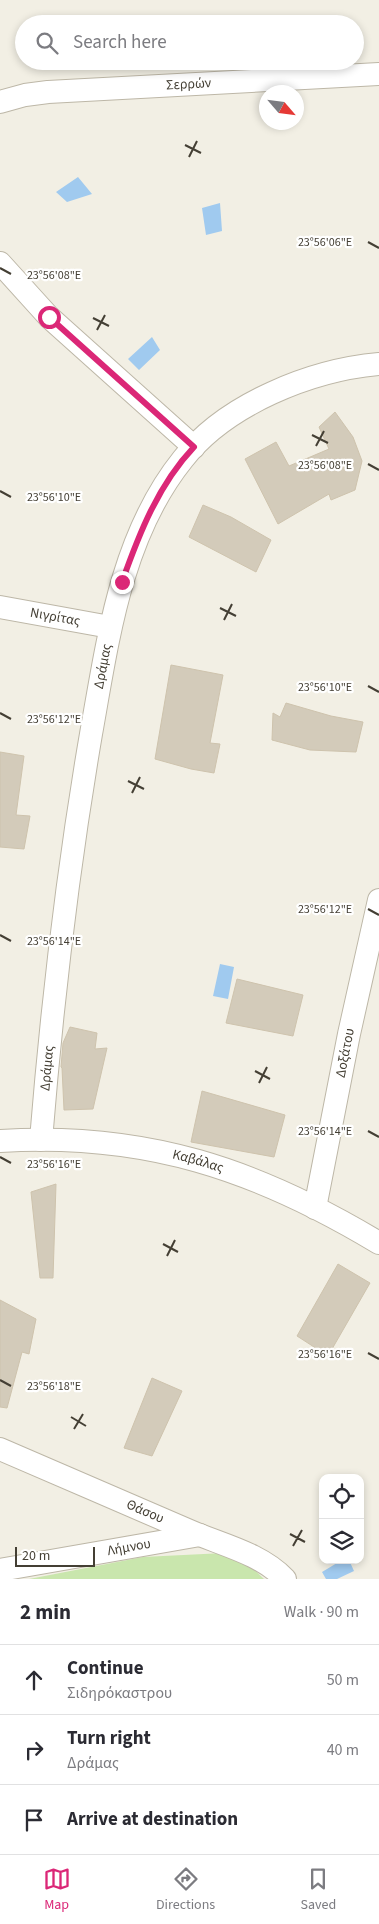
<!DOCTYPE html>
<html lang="en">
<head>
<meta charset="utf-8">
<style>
  body { margin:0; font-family:"Source Sans 3",sans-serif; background:#f2f2f3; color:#2b2b33 }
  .controls { position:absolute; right:15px; bottom:15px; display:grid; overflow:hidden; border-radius:10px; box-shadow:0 2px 8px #0003 }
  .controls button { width:45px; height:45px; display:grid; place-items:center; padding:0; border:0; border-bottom:1px solid #e1e1e2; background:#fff; color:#2b2b33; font:25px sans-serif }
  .compass { position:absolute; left:259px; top:85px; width:45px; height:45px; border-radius:50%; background:#fff; box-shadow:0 2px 8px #0003; rotate:118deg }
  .scale { position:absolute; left:15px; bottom:12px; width:80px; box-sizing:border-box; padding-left:5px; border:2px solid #443f34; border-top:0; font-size:14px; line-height:18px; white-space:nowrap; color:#443f34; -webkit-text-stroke:4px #fff; paint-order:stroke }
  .stop { position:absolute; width:15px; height:15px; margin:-11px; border:4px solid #db2777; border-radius:50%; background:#fff }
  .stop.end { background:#db2777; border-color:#fff; box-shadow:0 1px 5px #0008 }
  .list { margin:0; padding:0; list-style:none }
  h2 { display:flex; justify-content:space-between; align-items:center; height:65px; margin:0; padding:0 20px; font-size:21px }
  h2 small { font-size:16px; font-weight:400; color:#7c7c81 }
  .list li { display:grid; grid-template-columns:32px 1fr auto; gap:15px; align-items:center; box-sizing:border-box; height:70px; padding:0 20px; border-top:1px solid #e1e1e2 }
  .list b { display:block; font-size:19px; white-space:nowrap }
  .list p { margin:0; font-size:16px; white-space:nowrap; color:#7c7c81 }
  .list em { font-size:16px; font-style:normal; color:#7c7c81 }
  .icon { flex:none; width:28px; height:28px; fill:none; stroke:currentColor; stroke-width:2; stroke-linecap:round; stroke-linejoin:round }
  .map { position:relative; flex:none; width:379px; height:1579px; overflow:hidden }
  .search { position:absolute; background:#fff; box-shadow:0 2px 8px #0003; left:15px; right:15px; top:15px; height:55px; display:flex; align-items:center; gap:12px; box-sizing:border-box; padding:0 18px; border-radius:28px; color:#7c7c81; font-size:19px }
  .sheet { height:275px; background:#fff }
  nav { display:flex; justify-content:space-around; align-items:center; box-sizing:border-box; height:70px; border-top:1px solid #e1e1e2; background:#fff; font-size:14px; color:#7c7c81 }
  nav a { display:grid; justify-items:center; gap:2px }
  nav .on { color:#db2777 }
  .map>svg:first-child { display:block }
</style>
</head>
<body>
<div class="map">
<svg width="379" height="1579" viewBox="0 0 379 1579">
  <rect width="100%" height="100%" fill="#f2efe4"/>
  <!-- green -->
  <path fill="#c9e6ad" d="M 224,1553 L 247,1563 L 264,1579 L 29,1579 L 143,1557 Z"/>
  <!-- water -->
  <path fill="#a0caef" d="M 78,177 L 92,194 L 67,202 L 56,192 Z
    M 220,203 L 222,231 L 206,235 L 202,208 Z
    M 152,337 L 160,350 L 139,370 L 128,359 Z
    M 220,964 L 234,967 L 228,999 L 213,996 Z
    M 342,1560 L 349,1560 L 354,1571 L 337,1579 L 326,1579 L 322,1572 Z"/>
  <!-- building -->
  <path fill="#d3cbba" stroke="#cec3ad" d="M 335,412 L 353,437 L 362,461 L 355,490 L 331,500 L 329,494 L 278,524 L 245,459 L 276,442 L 289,466 L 329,449 L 319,427 Z
    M 203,505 L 231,517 L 271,540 L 256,572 L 189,537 Z
    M 171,665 L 223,675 L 210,743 L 220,744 L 214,773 L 191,769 L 155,759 Z
    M 286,703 L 331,716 L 363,722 L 356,752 L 310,750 L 272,740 L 273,713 L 280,717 Z
    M 0,752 L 24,756 L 16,815 L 30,816 L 24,849 L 0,847 Z
    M 237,979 L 303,995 L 293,1036 L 226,1023 Z
    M 70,1027 L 97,1033 L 95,1049 L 107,1048 L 93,1109 L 64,1110 L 62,1068 L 61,1067 L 63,1043 Z
    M 202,1091 L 285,1115 L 274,1157 L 191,1142 Z
    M 56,1184 L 53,1278 L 40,1278 L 31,1192 Z
    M 338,1264 L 370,1283 L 328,1356 L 297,1336 Z
    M 0,1300 L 36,1319 L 29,1354 L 22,1352 L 7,1408 L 0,1407 Z
    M 152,1378 L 182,1391 L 152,1456 L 124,1448 Z"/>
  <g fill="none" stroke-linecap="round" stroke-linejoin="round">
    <!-- street casing -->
    <g stroke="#bdb7a7" stroke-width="24">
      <g id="street">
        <path id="s1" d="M 0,102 L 25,95 L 48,92 L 379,74"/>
        <path d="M 0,263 L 49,317 L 194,447"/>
        <path id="s2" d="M 0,607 L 110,627"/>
        <path id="s3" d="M 41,1140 C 52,1004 68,868 91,734 C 108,639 121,536 183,459 C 226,404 311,370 379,364"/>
        <path id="s4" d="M 0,1141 C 145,1132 256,1169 379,1243"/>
        <path id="s5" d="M 315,1208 L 349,1034 L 379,900"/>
        <path id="s6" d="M 0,1449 C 63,1476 127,1504 190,1531 C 222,1545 260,1553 285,1579"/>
        <path id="s7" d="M 0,1570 L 200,1535"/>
      </g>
    </g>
    <!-- street -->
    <use href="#street" stroke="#fff" stroke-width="22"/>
  </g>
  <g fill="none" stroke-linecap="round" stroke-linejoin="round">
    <!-- route -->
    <path stroke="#db2777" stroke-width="6" d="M 49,317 L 194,447 C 158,485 139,534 122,582"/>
  </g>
  <!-- ticks -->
  <path fill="none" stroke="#443f34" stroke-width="2" d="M 185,145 L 201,153M 189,157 L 197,141M 368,242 L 379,248M 0,268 L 11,274M 93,318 L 109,326M 97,330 L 105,315M 312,435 L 328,443M 316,446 L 324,431M 368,464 L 379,470M 0,491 L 11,497M 220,608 L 236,616M 224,620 L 232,604M 368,686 L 379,692M 0,713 L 11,719M 128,781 L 144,789M 132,793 L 140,777M 368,909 L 379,915M 0,935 L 11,941M 255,1071 L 270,1079M 259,1083 L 267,1067M 368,1131 L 379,1137M 0,1157 L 11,1163M 163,1244 L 178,1252M 167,1256 L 175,1240M 368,1353 L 379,1359M 0,1380 L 11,1386M 71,1417 L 86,1426M 74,1429 L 83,1414M 290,1534 L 305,1542M 293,1546 L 302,1530"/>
  <g text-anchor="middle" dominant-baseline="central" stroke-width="4.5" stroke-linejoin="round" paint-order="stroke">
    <!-- street labels -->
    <g font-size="14" fill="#443f34" stroke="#fff">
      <text stroke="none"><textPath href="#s1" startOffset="190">Σερρών</textPath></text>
      <text stroke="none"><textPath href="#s2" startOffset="56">Νιγρίτας</textPath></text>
      <text stroke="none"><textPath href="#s3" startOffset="478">Δράμας</textPath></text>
      <text stroke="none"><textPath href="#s5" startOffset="158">Δοξάτου</textPath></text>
      <text stroke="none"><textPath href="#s3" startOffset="72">Δράμας</textPath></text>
      <text stroke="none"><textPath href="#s4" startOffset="200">Καβάλας</textPath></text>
      <text stroke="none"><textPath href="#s6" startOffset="158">Θάσου</textPath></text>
      <text stroke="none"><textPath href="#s7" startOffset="131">Λήμνου</textPath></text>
    </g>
  </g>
  <g font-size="12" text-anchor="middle" fill="#443f34" stroke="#fff" stroke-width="4.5" stroke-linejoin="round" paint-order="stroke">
    <text x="325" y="246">23°56'06"E</text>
    <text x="54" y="279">23°56'08"E</text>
    <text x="325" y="469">23°56'08"E</text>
    <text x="54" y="501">23°56'10"E</text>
    <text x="325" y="691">23°56'10"E</text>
    <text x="54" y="723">23°56'12"E</text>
    <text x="325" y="913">23°56'12"E</text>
    <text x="54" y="945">23°56'14"E</text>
    <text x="325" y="1135">23°56'14"E</text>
    <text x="54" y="1168">23°56'16"E</text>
    <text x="325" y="1358">23°56'16"E</text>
    <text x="54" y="1390">23°56'18"E</text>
  </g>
</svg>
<div class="controls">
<button><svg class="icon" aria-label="locate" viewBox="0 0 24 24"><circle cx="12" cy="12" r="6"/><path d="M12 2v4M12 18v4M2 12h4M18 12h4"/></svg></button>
<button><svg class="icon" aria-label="layers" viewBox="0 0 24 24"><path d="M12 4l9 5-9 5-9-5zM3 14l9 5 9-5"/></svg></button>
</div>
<svg class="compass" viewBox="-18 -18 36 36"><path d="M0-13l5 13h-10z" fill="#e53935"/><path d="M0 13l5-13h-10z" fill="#7c7c81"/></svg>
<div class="scale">20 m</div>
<div class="stop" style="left:49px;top:317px"></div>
<div class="stop end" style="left:122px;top:582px"></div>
<div class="search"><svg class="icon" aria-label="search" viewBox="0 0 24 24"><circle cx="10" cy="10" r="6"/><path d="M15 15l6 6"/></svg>Search here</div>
</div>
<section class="sheet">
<h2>2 min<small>Walk · 90 m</small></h2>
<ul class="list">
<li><svg class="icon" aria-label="ahead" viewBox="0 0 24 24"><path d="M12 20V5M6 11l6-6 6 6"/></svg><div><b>Continue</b><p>Σιδηρόκαστρου</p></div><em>50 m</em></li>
<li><svg class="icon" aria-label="right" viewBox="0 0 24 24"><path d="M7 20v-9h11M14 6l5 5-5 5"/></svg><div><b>Turn right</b><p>Δράμας</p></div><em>40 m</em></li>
<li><svg class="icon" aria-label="arrive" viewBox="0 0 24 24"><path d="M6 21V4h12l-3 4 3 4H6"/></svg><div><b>Arrive at destination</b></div></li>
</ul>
</section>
<nav>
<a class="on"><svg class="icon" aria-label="map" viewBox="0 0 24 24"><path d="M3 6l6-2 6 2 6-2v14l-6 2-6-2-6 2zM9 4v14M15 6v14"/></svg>Map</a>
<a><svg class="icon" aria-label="directions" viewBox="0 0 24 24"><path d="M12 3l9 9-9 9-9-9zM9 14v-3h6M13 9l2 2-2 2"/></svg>Directions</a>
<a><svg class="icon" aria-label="saved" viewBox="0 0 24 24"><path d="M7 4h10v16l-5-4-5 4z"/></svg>Saved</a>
</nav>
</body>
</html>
